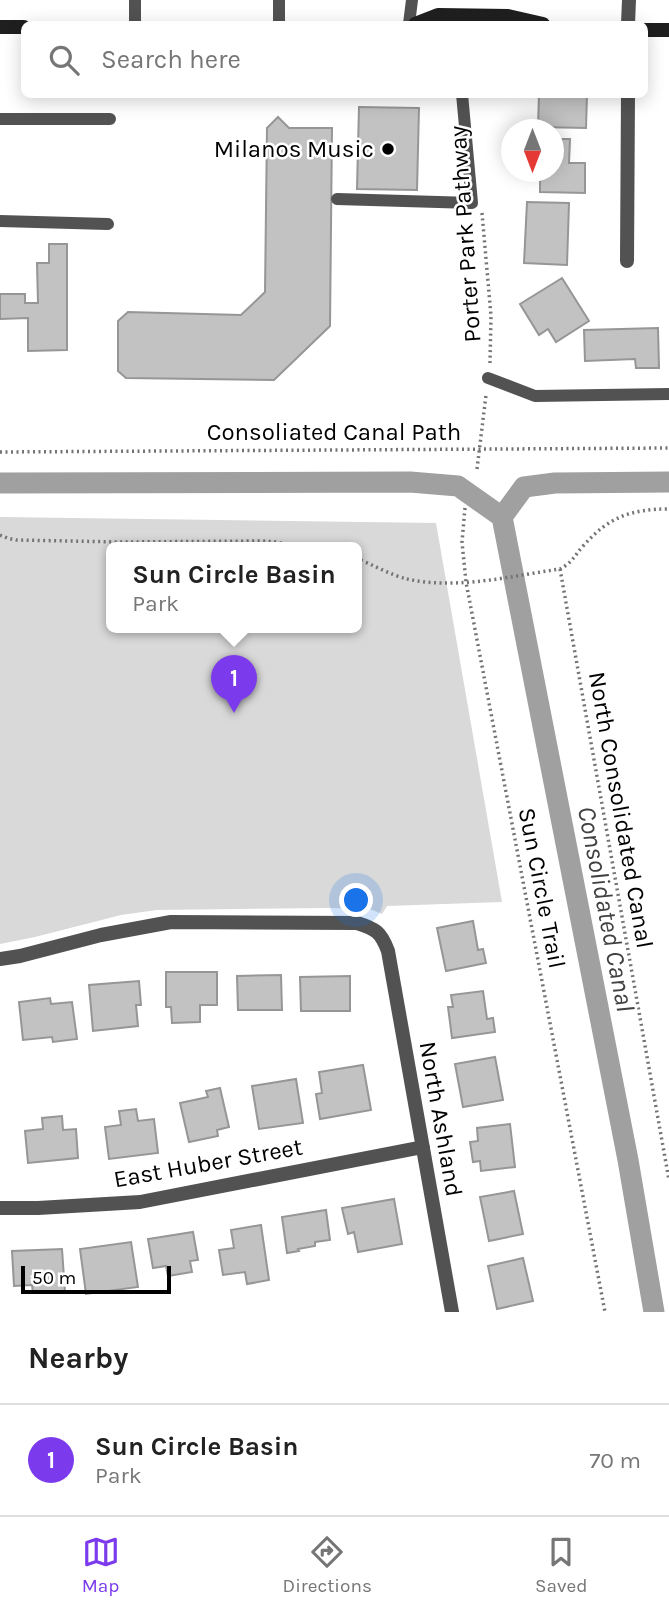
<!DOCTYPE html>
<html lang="en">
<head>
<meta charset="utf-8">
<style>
  body { margin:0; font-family:Karla,sans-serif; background:#f6f6f6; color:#222 }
  .compass { position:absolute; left:501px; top:119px; width:63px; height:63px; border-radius:50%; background:#fff; box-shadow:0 4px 18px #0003; rotate:180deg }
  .scale { position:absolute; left:21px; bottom:18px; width:150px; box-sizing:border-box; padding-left:7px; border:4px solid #000; border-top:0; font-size:19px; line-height:24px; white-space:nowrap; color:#000; -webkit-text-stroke:5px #fff; paint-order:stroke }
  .you { position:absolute; left:357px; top:901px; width:24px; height:24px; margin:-18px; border:5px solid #fff; border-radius:50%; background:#1a73e8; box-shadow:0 0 0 10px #1a73e833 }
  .badge { display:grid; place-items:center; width:46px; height:46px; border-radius:50%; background:#7c3aed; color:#fff; font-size:23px; font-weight:700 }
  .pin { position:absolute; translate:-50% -58px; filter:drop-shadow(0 2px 4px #0008) }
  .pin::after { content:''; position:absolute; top:37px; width:24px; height:21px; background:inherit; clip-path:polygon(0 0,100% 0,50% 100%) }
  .popup { position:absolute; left:106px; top:542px; width:256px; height:91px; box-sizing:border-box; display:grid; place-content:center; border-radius:10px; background:#fff; filter:drop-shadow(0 2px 5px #0005); font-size:23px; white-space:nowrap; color:#767676 }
  .popup b { font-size:26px; color:#222 }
  .popup::after { content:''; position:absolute; left:50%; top:100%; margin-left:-14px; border:14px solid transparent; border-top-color:#fff }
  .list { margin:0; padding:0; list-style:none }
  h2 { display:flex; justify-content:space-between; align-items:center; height:91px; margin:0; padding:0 28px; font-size:30px }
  h2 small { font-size:23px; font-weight:400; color:#767676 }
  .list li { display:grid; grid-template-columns:46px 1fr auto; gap:21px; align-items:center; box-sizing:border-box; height:112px; padding:0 28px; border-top:2px solid #e0e0e0 }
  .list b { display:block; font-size:26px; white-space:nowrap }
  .list p { margin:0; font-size:23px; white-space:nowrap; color:#767676 }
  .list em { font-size:23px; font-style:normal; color:#767676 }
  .icon { flex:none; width:38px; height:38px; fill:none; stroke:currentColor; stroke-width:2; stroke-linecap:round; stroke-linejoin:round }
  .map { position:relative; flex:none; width:669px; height:1312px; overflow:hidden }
  .search { position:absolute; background:#fff; box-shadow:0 4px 18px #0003; left:21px; right:21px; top:21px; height:77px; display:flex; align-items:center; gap:18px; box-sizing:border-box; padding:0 24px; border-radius:10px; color:#767676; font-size:26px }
  .sheet { height:203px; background:#fff }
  nav { display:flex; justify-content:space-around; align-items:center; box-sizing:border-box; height:98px; border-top:2px solid #e0e0e0; background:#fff; font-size:19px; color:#767676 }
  nav a { display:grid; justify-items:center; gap:4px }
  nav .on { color:#7c3aed }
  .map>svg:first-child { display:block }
</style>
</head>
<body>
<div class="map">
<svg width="669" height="1312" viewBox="0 0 669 1312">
  <rect width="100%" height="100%" fill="#fff"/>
  <!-- green -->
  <path fill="#d9d9d9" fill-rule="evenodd" d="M 0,517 L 436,523 L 502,902 L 387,906 L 382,914 L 370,909 L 327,908 L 157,910 L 121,915 L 35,937 L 0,944 ZM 112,547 L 356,547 L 356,627 L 112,627 Z"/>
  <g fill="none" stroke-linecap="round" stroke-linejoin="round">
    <!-- canal -->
    <path stroke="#a0a0a0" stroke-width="21" d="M 0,483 L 410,482 L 458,486 L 502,517
      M 502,517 L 628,1160 L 654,1312
      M 502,517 L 524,487 L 555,483 L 669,482"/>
  </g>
  <!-- building -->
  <path fill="#c2c2c2" stroke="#969696" stroke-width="2" d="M 539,94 L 587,94 L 586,128 L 538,127 Z
    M 359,107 L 419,108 L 417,190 L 357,189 Z
    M 278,117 L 289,128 L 332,128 L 330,326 L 274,380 L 126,378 L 118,371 L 118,321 L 128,312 L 241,315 L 265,292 L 267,128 Z
    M 554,139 L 570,139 L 569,163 L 585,163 L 585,193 L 540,192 L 540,175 L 531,175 L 531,172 L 554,172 Z
    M 527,202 L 569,203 L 567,265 L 524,263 Z
    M 49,244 L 67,244 L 67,350 L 28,351 L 28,318 L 0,319 L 0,294 L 25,294 L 25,303 L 38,303 L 37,263 L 49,263 Z
    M 562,278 L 589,321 L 556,342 L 548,329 L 539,335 L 520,304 Z
    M 658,328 L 659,368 L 636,368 L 635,359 L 585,361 L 584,330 Z
    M 473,921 L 478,950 L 483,949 L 486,963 L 446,971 L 437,928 Z
    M 166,972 L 217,972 L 217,1005 L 200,1005 L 200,1022 L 172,1023 L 171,1007 L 166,1007 Z
    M 281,975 L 282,1010 L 238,1010 L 237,976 Z
    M 350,976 L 350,1011 L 301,1011 L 300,977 Z
    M 139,981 L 141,1005 L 136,1005 L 138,1026 L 93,1031 L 89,985 Z
    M 483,991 L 487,1019 L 493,1018 L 495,1032 L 452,1038 L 448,1007 L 453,1007 L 451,995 Z
    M 50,998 L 51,1004 L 72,1002 L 77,1039 L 53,1042 L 52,1037 L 23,1040 L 19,1002 Z
    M 495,1057 L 503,1100 L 463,1107 L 455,1064 Z
    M 363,1065 L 371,1110 L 320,1119 L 316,1094 L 322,1093 L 319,1072 Z
    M 296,1079 L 303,1123 L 259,1129 L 252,1086 Z
    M 220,1088 L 229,1127 L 217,1130 L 218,1136 L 189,1142 L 180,1103 L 208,1097 L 206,1091 Z
    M 136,1109 L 138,1121 L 154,1119 L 158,1153 L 109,1159 L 105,1127 L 121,1125 L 119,1111 Z
    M 62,1116 L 63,1130 L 76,1129 L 78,1158 L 28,1163 L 25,1131 L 43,1129 L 42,1118 Z
    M 510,1124 L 515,1167 L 481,1171 L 480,1161 L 473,1162 L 470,1142 L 478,1141 L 477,1128 Z
    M 514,1191 L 523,1234 L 489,1241 L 480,1197 Z
    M 394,1199 L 402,1244 L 358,1252 L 354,1232 L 348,1234 L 342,1208 Z
    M 326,1210 L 330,1240 L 315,1242 L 315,1246 L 298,1249 L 299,1251 L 287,1253 L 282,1217 Z
    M 261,1225 L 269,1280 L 247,1284 L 245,1272 L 223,1275 L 219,1250 L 234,1248 L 231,1230 Z
    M 193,1232 L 198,1260 L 190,1261 L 192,1272 L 168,1276 L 166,1266 L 153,1268 L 148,1239 Z
    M 131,1242 L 138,1287 L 86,1294 L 80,1249 Z
    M 62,1249 L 65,1292 L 33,1293 L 32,1285 L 14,1286 L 12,1251 Z
    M 523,1258 L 533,1301 L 497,1309 L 488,1266 Z"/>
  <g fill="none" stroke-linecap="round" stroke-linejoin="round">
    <!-- path -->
    <path stroke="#747474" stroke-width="3.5" stroke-dasharray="2 3.5" stroke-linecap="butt" d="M 482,213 L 491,316 L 490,363
      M 0,452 L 669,448
      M 477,469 L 486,395
      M 465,508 L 462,542 L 466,582 L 605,1312
      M 0,535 L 7,538 L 16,540 L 121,542 L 263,541 L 277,542 L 296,547
      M 356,558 C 371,564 393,576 407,579 C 457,590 511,576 560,569 C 573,562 574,556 584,545 C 609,517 631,509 669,509
      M 560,569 L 669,1180"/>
    <!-- lane -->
    <path stroke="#525252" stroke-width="12" d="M 279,0 L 279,24
      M 135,24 L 135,0
      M 409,24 L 412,0
      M 0,119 L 110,119
      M 337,199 L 472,203 L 462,94
      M 0,221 L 108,224
      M 488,378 L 535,396 L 669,394"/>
    <!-- street -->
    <path stroke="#525252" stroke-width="14" d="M 628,24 L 629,0
      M 627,261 L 628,94
      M 0,959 L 20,956 L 101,935 L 171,922 L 357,923 C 376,929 381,932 388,951 L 452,1312
      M 0,1208 L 38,1208 L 140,1202 L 423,1147"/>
    <!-- secondary -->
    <path stroke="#1f1f1f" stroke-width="14" d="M 415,24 L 438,15 L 508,16 L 543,24
      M 0,27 L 24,27
      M 644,30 L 669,30"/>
  </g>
  <!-- markers -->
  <circle fill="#000" stroke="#fff" stroke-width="2.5" cx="388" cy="149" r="7"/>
  <g text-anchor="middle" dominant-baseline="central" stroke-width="5" stroke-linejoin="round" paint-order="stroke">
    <!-- poi labels -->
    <g font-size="24" fill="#000" stroke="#fff" text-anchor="end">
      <text x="374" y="149">Milanos Music</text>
    </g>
    <!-- street labels -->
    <g font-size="24" fill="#000" stroke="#fff">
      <text transform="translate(465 234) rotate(-94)">Porter Park Pathway</text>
      <text x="334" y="432">Consoliated Canal Path</text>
      <text transform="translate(621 810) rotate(80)">North Consolidated Canal</text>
      <text transform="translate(542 888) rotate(79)">Sun Circle Trail</text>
      <text transform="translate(441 1119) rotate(80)">North Ashland</text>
      <text transform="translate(208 1163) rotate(-10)">East Huber Street</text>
    </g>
    <!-- water labels -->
    <g font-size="26" font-style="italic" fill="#414141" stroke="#fff">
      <text transform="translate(606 909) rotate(79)">Consolidated Canal</text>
    </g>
  </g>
</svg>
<svg class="compass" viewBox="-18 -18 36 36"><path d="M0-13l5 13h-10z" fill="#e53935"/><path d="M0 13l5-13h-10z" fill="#767676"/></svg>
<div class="scale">50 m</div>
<div class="you"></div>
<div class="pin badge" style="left:234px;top:713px">1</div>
<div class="popup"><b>Sun Circle Basin</b>Park</div>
<div class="search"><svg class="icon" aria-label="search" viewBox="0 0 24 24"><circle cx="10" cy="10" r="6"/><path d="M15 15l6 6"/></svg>Search here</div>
</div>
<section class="sheet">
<h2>Nearby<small></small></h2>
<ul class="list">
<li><span class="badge">1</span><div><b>Sun Circle Basin</b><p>Park</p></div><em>70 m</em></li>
</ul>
</section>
<nav>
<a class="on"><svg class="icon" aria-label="map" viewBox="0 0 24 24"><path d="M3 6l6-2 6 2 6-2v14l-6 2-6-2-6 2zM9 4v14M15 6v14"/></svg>Map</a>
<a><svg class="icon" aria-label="directions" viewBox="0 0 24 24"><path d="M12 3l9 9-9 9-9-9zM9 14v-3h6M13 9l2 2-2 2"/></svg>Directions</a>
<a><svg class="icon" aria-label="saved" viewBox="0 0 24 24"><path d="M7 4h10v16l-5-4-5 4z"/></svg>Saved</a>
</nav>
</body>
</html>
